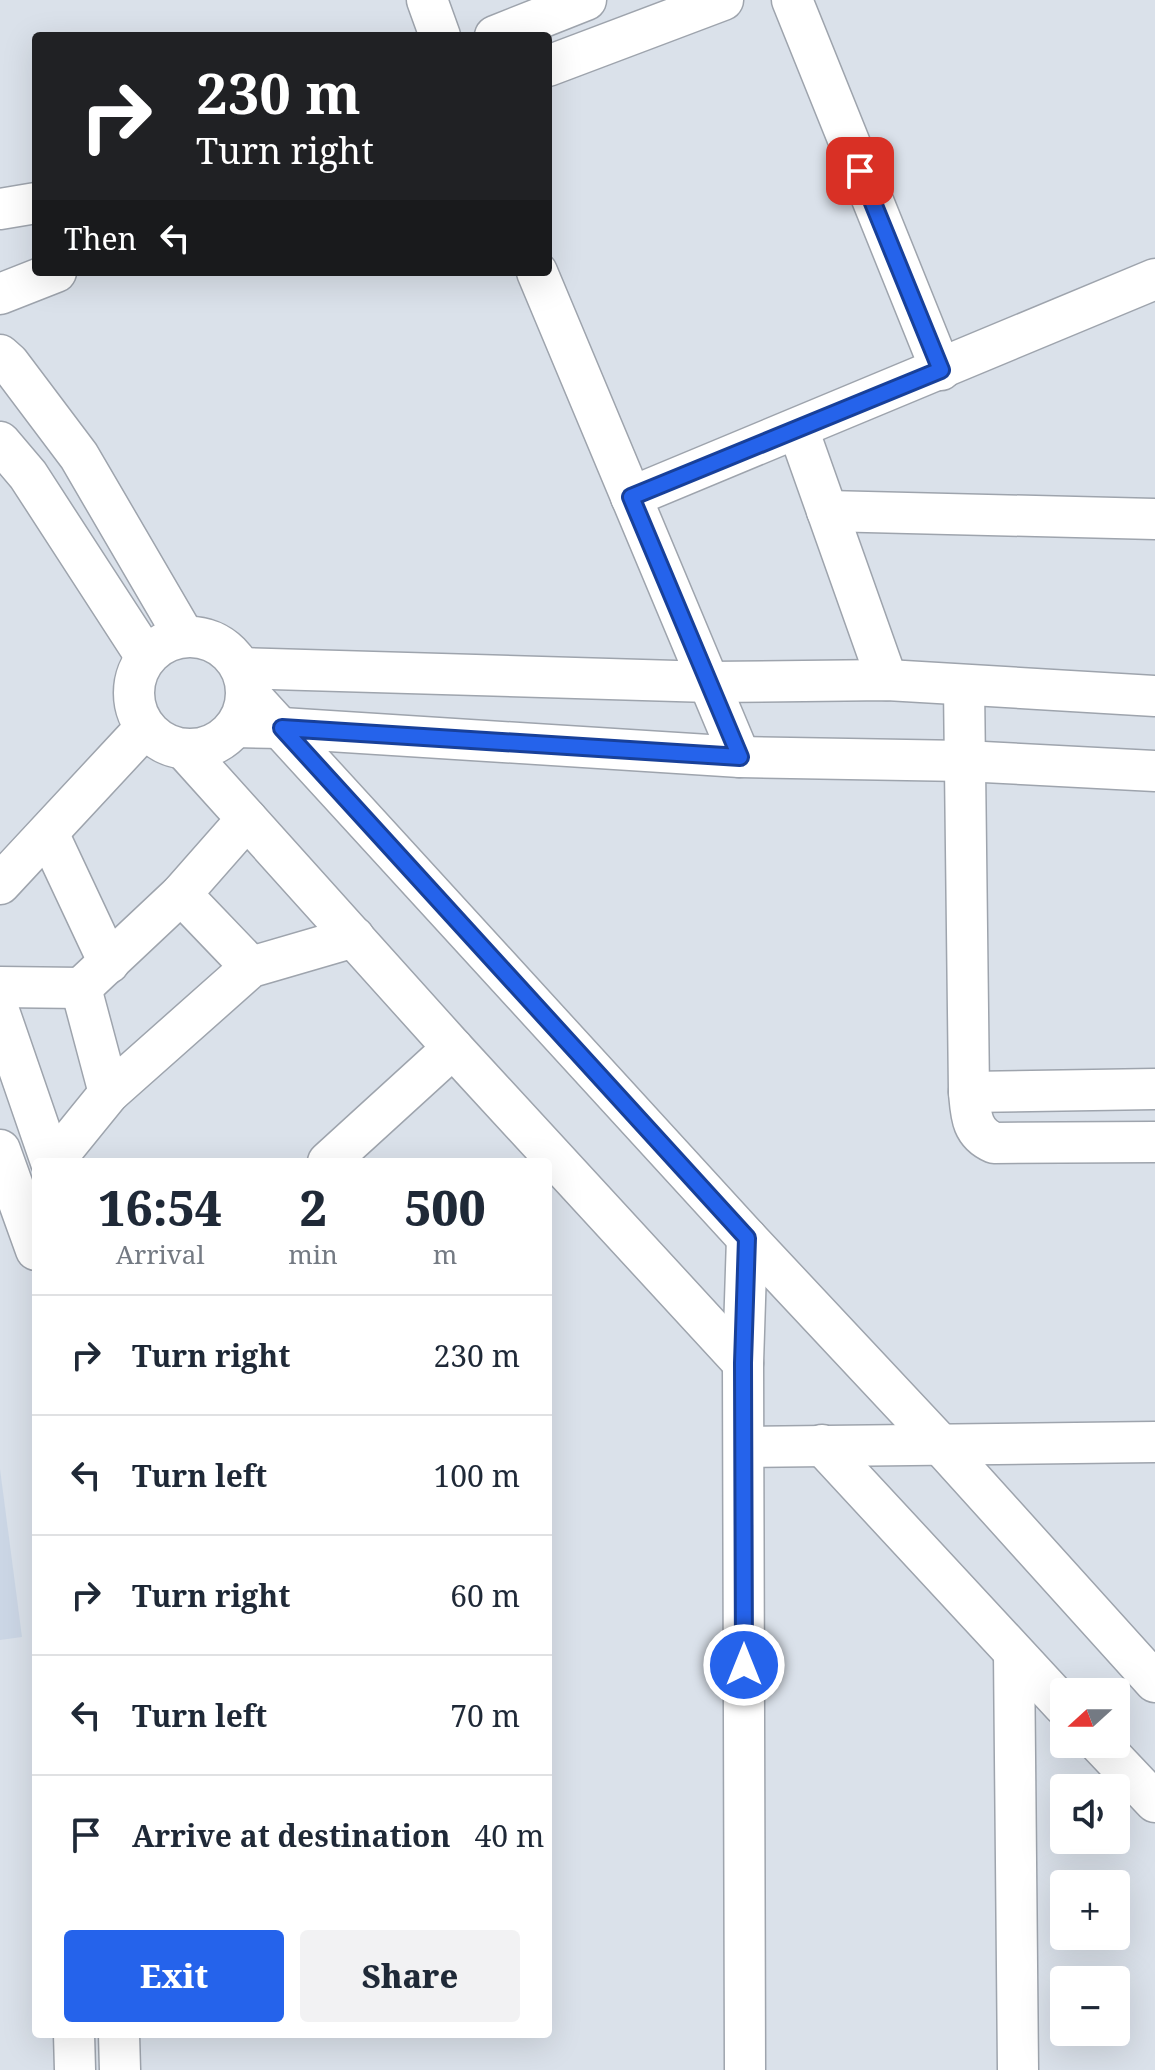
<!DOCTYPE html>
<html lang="en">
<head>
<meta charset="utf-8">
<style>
	:root { --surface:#fff; --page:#f2f2f3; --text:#1f2937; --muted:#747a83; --line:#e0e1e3; --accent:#2563eb }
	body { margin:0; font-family:"Noto Serif",serif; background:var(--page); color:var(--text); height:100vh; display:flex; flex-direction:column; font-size:30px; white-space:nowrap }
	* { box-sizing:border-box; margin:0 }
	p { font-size:26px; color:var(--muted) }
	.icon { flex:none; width:44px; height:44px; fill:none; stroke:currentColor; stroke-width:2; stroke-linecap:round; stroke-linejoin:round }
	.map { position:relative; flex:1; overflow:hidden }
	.drawer { position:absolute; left:32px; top:1158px; width:520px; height:880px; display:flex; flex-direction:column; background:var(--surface); border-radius:8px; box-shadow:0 8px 32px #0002 }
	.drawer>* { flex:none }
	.hud { position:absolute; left:32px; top:32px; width:520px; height:244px; border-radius:8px; box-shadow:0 8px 32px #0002; background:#202124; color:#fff; overflow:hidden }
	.needle { width:52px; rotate:249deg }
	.buttons { position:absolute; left:1050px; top:1678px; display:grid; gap:16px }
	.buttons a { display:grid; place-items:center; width:80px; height:80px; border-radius:8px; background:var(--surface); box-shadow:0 8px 32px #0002; font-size:40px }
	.pin { position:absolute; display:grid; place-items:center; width:68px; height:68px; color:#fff; margin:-34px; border-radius:16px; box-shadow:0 4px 12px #0006 }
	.me { position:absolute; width:88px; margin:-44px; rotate:0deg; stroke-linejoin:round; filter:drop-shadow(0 0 6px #0008) }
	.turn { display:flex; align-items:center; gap:28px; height:168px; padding:0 32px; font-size:36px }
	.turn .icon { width:104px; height:104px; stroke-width:2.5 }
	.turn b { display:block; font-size:56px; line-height:68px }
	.then { display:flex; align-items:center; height:76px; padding:0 32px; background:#0003; gap:16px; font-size:30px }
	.eta { display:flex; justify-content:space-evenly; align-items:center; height:136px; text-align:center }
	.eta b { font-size:48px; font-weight:800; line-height:56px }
	.primary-button { display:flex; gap:16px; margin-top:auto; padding:16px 32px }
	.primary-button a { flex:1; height:92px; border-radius:8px; background:var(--accent); color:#fff; font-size:32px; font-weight:800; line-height:92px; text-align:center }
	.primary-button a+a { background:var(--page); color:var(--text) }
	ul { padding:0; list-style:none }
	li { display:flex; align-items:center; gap:24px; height:120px; padding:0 32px; border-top:2px solid var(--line) }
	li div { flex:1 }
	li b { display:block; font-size:30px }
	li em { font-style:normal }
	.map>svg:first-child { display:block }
</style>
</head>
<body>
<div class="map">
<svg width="1155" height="2070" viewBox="0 0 1155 2070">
	<rect width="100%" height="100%" fill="#dae1ea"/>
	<polygon fill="#cbd6e5" points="0,1469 22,1637 0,1640"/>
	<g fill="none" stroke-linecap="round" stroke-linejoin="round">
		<defs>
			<g id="minor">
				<polyline points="427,0 440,36"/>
				<polyline points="792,0 941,370"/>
				<polyline points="495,36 586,0"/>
				<polyline points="548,66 723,0"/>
				<polyline points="0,209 36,203"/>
				<polyline points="537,272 740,757"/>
				<polyline points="0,294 56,272"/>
				<polyline points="0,355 9,363 79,456 184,636"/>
				<polyline points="798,429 887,680"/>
				<polyline points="0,442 28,475 146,657"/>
				<polyline points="631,497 1155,279"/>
				<polyline points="827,511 1155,519"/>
				<circle cx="190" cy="693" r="56"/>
				<polyline points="241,668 710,682 887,680 1155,696"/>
				<path d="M 964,686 L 969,1092 C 971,1115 971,1133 994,1143 L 1155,1142"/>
				<polyline points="249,694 747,1238 940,1444 1155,1682"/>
				<polyline points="235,727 282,728 740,757 964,761 1155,771"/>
				<polyline points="185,750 453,1048 743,1363"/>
				<polyline points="48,833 109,963"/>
				<polyline points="0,884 145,728"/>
				<polyline points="181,894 251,967"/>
				<polyline points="0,987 81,988 181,894 247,819"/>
				<polyline points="81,988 109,1093"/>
				<polyline points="0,1014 51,1162"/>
				<polyline points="969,1092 1155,1089"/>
				<polyline points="0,1150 36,1250"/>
				<polyline points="53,1162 109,1093 251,967 354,937"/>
				<polyline points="328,1162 453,1048"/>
				<polyline points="822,1445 1064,1706"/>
				<polyline points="744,1447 1155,1442"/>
				<polyline points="1014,1653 1018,2070"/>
				<polyline points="1100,1744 1155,1802"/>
				<polyline points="74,2034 75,2070"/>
				<polyline points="119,2034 120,2070"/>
				<polyline points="745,2070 743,1363 747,1238"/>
			</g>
		</defs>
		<use href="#minor" stroke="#9ea4ad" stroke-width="43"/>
		<use href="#minor" stroke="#fff" stroke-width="40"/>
	</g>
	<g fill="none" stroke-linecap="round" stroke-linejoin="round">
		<defs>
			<polyline id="route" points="744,1665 743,1363 747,1238 282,728 740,757 631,497 941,370 860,171"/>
		</defs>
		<use href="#route" stroke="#184099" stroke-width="20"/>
		<use href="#route" stroke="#2563eb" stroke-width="14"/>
	</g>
</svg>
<div class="buttons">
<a><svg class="needle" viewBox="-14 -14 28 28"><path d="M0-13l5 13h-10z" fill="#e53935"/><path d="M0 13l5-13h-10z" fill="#747a83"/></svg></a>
<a><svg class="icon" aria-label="sound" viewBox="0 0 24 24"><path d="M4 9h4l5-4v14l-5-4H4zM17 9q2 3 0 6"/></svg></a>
<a>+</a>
<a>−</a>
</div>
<div class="pin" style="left:860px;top:171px;background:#d93025"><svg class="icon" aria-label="arrive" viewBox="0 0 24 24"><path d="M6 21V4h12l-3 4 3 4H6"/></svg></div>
<svg class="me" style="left:744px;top:1665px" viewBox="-20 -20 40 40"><circle r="17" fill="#2563eb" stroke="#fff" stroke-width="3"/><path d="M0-11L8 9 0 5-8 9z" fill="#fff"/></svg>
<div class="hud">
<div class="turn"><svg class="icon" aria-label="right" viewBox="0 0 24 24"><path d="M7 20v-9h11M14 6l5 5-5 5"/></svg><div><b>230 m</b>Turn right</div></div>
<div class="then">Then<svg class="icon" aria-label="left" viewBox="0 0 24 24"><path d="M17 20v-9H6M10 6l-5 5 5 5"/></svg></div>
</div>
<section class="drawer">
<div class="eta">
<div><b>16:54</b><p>Arrival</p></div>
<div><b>2</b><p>min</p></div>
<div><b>500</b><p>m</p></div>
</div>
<ul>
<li><svg class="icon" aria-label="right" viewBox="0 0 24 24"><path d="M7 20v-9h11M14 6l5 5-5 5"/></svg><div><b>Turn right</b></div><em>230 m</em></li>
<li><svg class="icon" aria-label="left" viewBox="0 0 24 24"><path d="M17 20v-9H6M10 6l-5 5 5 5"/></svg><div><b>Turn left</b></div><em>100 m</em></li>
<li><svg class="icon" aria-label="right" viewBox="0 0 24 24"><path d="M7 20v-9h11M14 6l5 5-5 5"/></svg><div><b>Turn right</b></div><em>60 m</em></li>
<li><svg class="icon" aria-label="left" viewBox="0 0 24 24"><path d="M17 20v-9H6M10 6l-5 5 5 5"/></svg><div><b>Turn left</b></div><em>70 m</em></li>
<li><svg class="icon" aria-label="arrive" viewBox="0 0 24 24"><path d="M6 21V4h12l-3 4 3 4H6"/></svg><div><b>Arrive at destination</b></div><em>40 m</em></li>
</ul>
<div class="primary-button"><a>Exit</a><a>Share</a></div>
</section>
</div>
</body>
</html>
